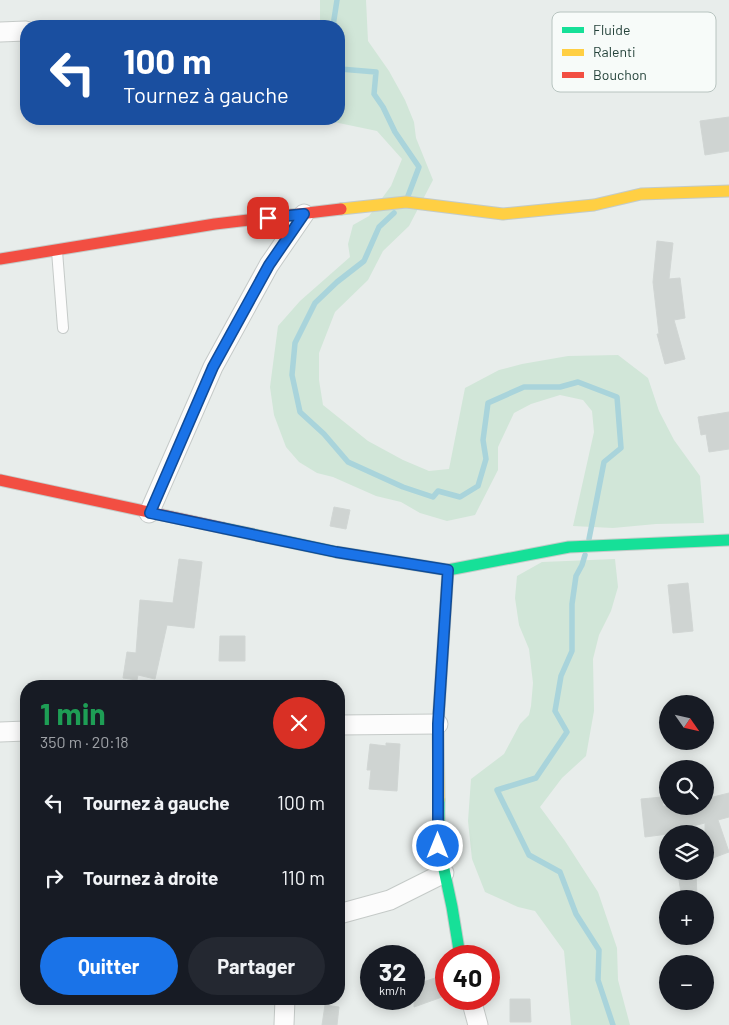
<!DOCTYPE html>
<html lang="fr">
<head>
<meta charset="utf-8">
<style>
	:root { --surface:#171b24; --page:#242831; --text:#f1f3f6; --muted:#9ea1a6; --accent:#1a73e8 }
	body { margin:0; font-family:Barlow,sans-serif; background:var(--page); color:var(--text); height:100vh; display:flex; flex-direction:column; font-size:19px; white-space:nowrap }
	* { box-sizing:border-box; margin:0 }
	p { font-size:16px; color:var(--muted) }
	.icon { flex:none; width:28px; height:28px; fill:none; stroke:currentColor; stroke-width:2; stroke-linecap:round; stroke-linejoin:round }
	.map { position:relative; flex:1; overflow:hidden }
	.details { position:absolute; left:20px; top:680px; width:325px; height:325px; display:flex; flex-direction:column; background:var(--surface); border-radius:20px; box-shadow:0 2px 12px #0003 }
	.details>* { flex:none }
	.top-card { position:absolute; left:20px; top:20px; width:325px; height:105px; border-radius:20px; box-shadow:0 2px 12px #0003; background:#1a4fa0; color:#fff; overflow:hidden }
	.needle { width:32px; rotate:124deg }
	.fabs { position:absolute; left:659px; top:695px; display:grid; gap:10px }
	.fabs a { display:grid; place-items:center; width:55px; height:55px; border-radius:50%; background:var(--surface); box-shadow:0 2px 12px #0003; font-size:25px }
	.speed { position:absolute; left:360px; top:945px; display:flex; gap:10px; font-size:25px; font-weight:700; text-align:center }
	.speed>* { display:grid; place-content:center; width:65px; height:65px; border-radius:50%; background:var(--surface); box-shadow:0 2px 12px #0003; line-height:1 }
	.speed small { font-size:12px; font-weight:400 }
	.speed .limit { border:8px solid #d22; background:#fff; color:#111 }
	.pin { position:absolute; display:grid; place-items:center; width:42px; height:42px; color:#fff; margin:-21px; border-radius:10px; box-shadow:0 2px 8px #0006 }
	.me { position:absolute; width:55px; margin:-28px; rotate:0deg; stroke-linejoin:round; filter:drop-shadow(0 0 4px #0008) }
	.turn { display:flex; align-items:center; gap:18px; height:105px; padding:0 20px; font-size:22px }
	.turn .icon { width:65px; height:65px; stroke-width:2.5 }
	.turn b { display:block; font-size:35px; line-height:42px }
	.round { display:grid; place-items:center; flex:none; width:52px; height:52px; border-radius:26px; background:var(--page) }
	.overview { display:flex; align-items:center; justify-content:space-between; height:85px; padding:0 20px }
	h1 { font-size:30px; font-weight:700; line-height:38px; color:#1e9e55 }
	.primary-button { display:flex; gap:10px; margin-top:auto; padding:10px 20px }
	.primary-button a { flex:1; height:58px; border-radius:30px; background:var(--accent); color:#fff; font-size:20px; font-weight:700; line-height:58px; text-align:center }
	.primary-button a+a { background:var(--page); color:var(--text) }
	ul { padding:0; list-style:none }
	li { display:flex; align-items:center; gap:15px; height:75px; padding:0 20px }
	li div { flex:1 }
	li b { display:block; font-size:19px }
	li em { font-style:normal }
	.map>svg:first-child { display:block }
</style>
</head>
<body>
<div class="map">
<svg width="729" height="1025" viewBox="0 0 729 1025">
	<rect width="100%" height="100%" fill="#e8edeb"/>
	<g fill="#d1e6d8">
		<polygon points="320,0 366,0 368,41 389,71 405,100 414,122 416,138 433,180 409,226 383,251 368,280 335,312 319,353 319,380 323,405 368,441 403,460 429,471 449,469 465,388 499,370 522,364 568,356 618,355 648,378 659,411 674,440 700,476 704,523 656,524 613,528 573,526 594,432 592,411 583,400 560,395 531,404 514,413 498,447 498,470 475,515 447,521 420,513 401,502 376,496 333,477 317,473 299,462 286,447 274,415 270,387 278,326 300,301 350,257 348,244 353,225 369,216 391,186 402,159 377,131 334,122 334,119 339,119 339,26 320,26"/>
		<polygon points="615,559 618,587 611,611 599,635 593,659 594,711 586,756 562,778 540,807 565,841 598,892 617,948 618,980 630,1025 571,1025 564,951 535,911 518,907 485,892 472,859 468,821 471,779 504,754 520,724 529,715 531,706 533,683 529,649 519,625 515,598 517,576 542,562"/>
	</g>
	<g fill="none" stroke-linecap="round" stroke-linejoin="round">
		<g stroke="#a9d4db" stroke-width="5.5">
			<polyline points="333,26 337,0"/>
			<polyline points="339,66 340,69 376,72 374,94 383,107 395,132 419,167 408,196"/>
			<polyline points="394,213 379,227 364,261 337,282 315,303 295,343 292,375 300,412 324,434 348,462 403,487 433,497 438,491 460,497 478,486 486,459 483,440 488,403 524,387 560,387 578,382 617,397 621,448 604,462 589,539"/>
			<polyline points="585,555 582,565 576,576 572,604 572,651 561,676 555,711 567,732 536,778 497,790 529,855 560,872 576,914 599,950 598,980 613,1025"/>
		</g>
	</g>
	<g fill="#cfd4d2" stroke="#d1d6d4">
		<polygon points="729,117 729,151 705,155 700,121"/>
		<polygon points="657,241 673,243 669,279 680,278 685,318 674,320 685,359 665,364 657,334 659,334 653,282"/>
		<polygon points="729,412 729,449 709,452 706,434 701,435 698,417"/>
		<polygon points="334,507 350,510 346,529 330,526"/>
		<polygon points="179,559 202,562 194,628 167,625 155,679 138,675 137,680 123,678 127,652 136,653 140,600 173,603"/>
		<polygon points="688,583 693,631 673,633 668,585"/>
		<polygon points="220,636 245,636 245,661 219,661"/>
		<polygon points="386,743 400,744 397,791 369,789 371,770 367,770 370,744 386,746"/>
		<polygon points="705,790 709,798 729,793 729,817 718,820 729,852 705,861 705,823 668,832 668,834 645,837 641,799 662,797 663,806 705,806"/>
		<polygon points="696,872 697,899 682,899 678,874"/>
		<polygon points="435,978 442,997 414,1007 414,985"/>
		<polygon points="510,999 530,999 531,1022 510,1022"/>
		<polygon points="325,1005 339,1007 337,1025 322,1025"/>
	</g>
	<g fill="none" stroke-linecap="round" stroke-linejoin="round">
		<defs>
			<polyline id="lane" points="57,251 63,328"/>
			<g id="street">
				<polyline points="0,32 26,31"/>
				<polyline points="149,513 213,367 269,265 304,214"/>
				<polyline points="339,725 438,724"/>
				<polyline points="0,732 26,731"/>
				<polyline points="339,914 390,900 444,873"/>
				<polyline points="471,999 478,1025"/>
				<polyline points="284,1025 285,999"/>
			</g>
			<g id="fast">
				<polyline points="223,528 336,552 448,570 569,547 729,540"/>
				<polyline points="439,800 439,846 452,907 460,956"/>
			</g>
			<g id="slow">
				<polyline points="341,209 406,202 503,214 594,205 641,194 729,191"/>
				<polyline points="439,800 438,724 448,570"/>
			</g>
			<g id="jam">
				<polyline points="0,259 215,224 341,209"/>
				<polyline points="0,480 223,528"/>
			</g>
		</defs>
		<use href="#lane" stroke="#c5cac8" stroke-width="12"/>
		<use href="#street" stroke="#c5cac8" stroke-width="21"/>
		<use href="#fast" stroke="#c3cbc8" stroke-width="13"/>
		<use href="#slow" stroke="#c3cbc8" stroke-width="13"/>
		<use href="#jam" stroke="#c3cbc8" stroke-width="13"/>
		<use href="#lane" stroke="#fcfcfc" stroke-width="10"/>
		<use href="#street" stroke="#fcfcfc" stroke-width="19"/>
		<use href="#fast" stroke="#16e098" stroke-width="11"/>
		<use href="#slow" stroke="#ffcf43" stroke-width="11"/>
		<use href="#jam" stroke="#f24e42" stroke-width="11"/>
	</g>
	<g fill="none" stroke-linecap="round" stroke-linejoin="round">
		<defs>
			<polyline id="route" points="268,218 304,214 269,265 213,367 150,513 336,552 448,570 438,724 438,846"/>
		</defs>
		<use href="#route" stroke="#114b97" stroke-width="12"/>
		<use href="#route" stroke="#1a73e8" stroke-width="9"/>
	</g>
	<rect x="552" y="12" width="164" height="80" rx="8" fill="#f7fbf9" stroke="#b8c4c0" stroke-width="1"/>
	<rect x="562" y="27" width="22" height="6" fill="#16e098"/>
	<rect x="562" y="49" width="22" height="7" fill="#ffcf43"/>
	<rect x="562" y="72" width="22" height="6" fill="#f24e42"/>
	<g font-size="14" fill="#24423a">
		<text x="593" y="35">Fluide</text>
		<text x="593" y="57">Ralenti</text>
		<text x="593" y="80">Bouchon</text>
	</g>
</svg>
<div class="fabs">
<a><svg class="needle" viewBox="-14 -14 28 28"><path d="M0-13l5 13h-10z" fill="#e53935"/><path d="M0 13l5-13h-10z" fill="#9ea1a6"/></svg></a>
<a><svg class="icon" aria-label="search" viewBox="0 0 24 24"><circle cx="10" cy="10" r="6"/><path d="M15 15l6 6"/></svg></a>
<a><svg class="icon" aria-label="layers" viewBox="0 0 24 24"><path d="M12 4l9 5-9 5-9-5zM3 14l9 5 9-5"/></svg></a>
<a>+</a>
<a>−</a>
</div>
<div class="speed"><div>32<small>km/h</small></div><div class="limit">40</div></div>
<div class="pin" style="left:268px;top:218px;background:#d93025"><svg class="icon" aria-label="arrive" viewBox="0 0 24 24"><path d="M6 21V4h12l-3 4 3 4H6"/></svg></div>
<svg class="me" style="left:438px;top:846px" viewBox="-20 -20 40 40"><circle r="17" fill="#1a73e8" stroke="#fff" stroke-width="3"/><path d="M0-11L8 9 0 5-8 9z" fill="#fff"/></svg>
<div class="top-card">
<div class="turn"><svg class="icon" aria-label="left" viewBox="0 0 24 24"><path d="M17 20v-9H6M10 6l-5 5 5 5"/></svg><div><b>100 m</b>Tournez à gauche</div></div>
</div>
<section class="details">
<div class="overview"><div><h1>1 min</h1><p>350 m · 20:18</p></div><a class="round" style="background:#d93025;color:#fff"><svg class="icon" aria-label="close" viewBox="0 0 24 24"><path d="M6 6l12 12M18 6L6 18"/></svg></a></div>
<ul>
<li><svg class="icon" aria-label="left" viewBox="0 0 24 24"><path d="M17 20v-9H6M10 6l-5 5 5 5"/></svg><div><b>Tournez à gauche</b></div><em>100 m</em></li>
<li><svg class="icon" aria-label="right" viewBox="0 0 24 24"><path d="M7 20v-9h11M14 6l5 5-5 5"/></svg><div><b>Tournez à droite</b></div><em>110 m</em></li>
</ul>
<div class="primary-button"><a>Quitter</a><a>Partager</a></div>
</section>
</div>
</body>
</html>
